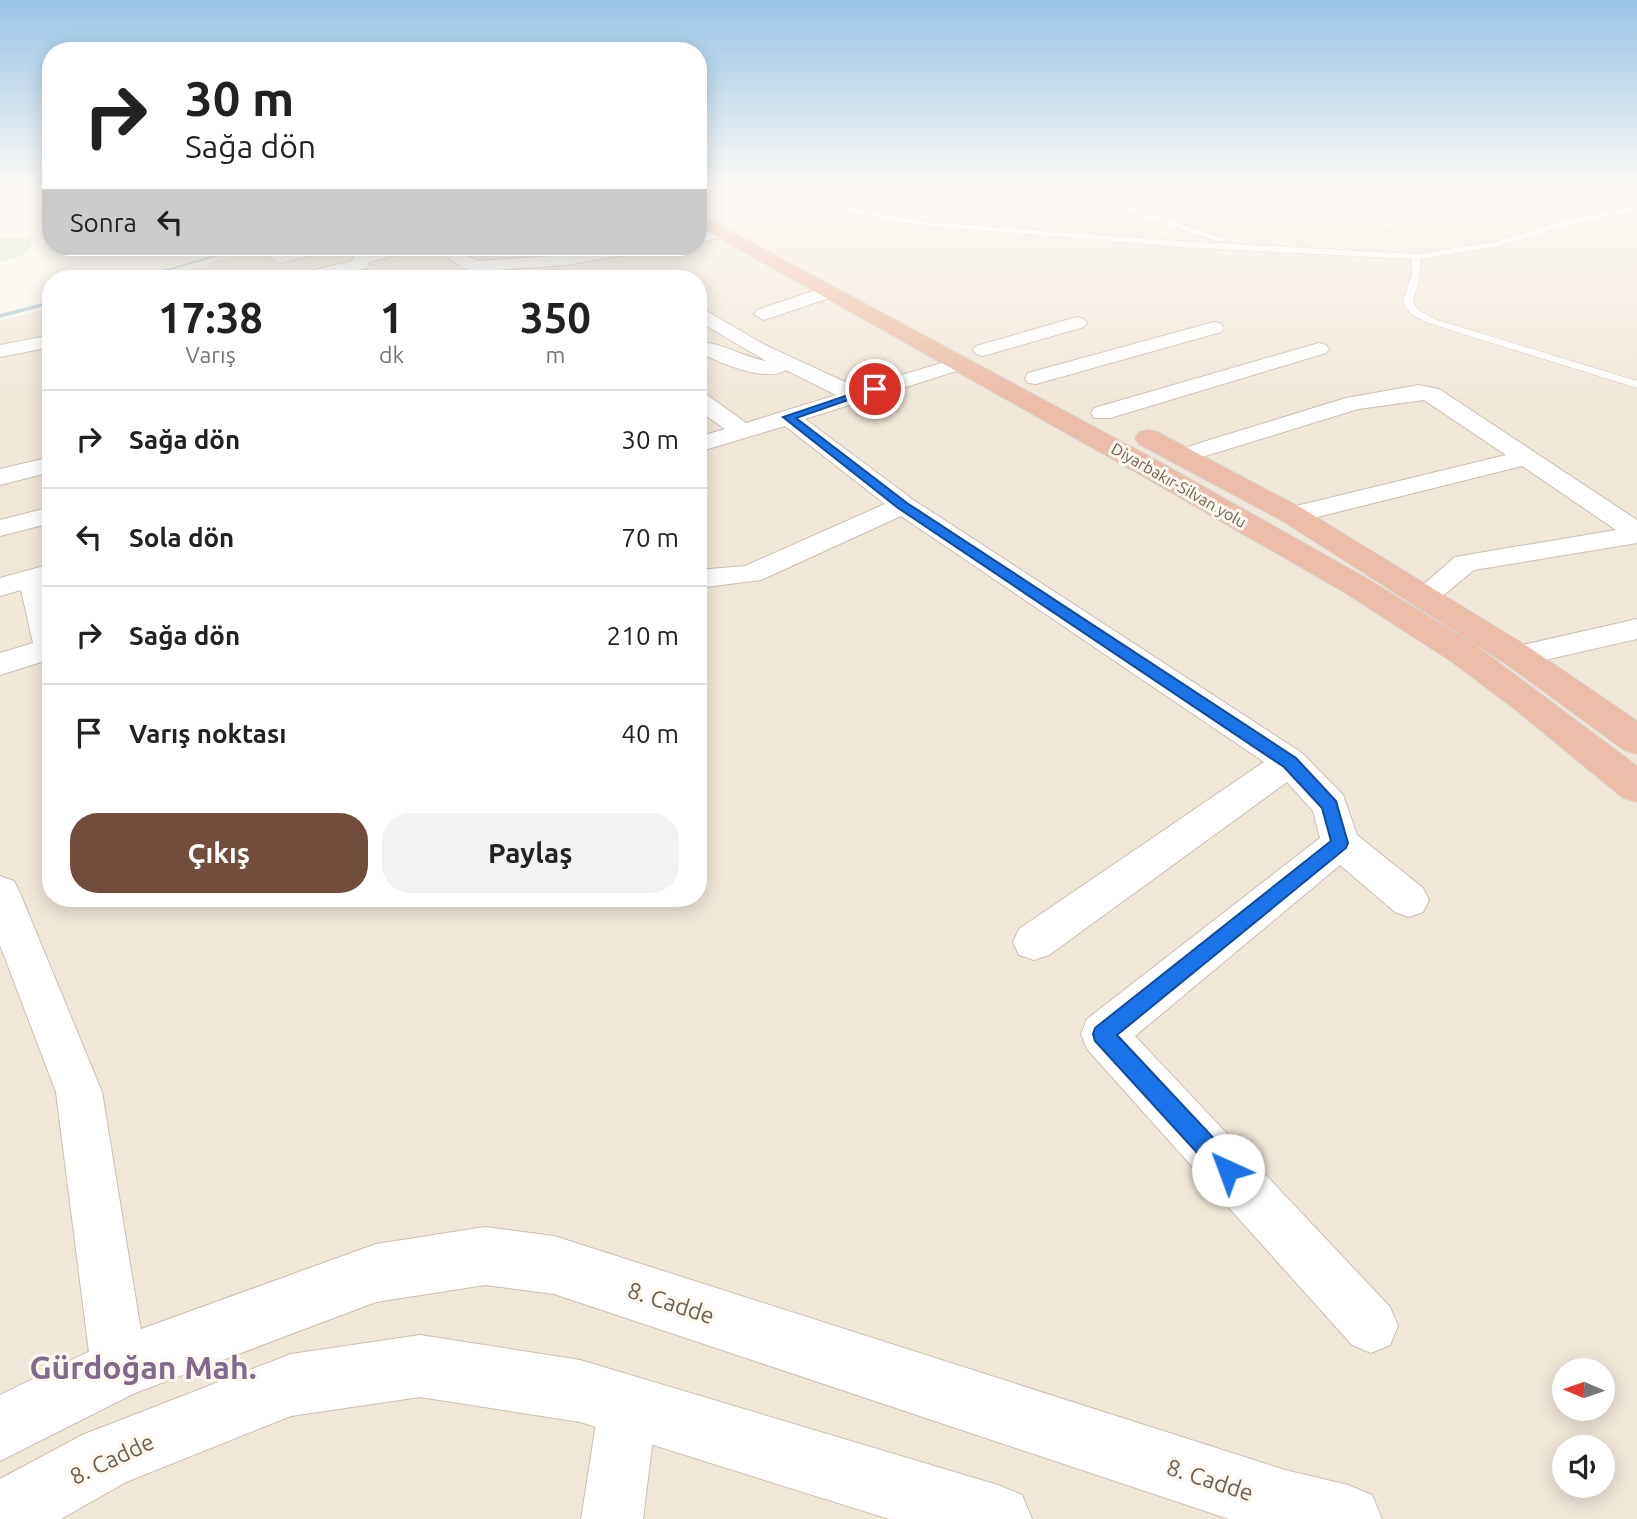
<!DOCTYPE html>
<html lang="tr">
<head>
<meta charset="utf-8">
<style>
	:root { --surface:#fff; --page:#f2f2f2; --text:#222; --muted:#767676; --line:#e0e0e0; --accent:#724c3d }
	body { margin:0; font-family:Ubuntu,sans-serif; background:var(--page); color:var(--text); height:100vh; display:flex; flex-direction:column; font-size:26px; white-space:nowrap }
	* { box-sizing:border-box; margin:0 }
	p { font-size:23px; color:var(--muted) }
	.icon { flex:none; width:38px; height:38px; fill:none; stroke:currentColor; stroke-width:2; stroke-linecap:round; stroke-linejoin:round }
	.map { position:relative; flex:1; overflow:hidden }
	.details { position:absolute; left:42px; top:270px; width:665px; height:637px; display:flex; flex-direction:column; background:var(--surface); border-radius:28px; box-shadow:0 4px 18px #0003 }
	.details>* { flex:none }
	.banner { position:absolute; left:42px; top:42px; width:665px; height:214px; border-radius:28px; box-shadow:0 4px 18px #0003; background:#fff; color:var(--text); overflow:hidden }
	.needle { width:46px; rotate:272deg }
	.fabs { position:absolute; left:1552px; top:1358px; display:grid; gap:14px }
	.fabs a { display:grid; place-items:center; width:63px; height:63px; border-radius:50%; background:var(--surface); box-shadow:0 4px 18px #0003; font-size:35px }
	.pin { position:absolute; display:grid; place-items:center; width:60px; height:60px; color:#fff; margin:-30px; border:4px solid #fff; border-radius:50%; box-shadow:0 2px 7px #0007 }
	.me { position:absolute; width:77px; margin:-38px; rotate:317deg; stroke-linejoin:round; filter:drop-shadow(0 0 5px #0008) }
	.turn { display:flex; align-items:center; gap:24px; height:147px; padding:0 28px; font-size:32px }
	.turn .icon { width:91px; height:91px; stroke-width:2.5 }
	.turn b { display:block; font-size:49px; line-height:60px }
	.then { display:flex; align-items:center; height:66px; padding:0 28px; background:#0003; gap:14px; font-size:26px }
	.eta { display:flex; justify-content:space-evenly; align-items:center; height:119px; text-align:center }
	.eta b { font-size:42px; font-weight:600; line-height:49px }
	.cta { display:flex; gap:14px; margin-top:auto; padding:14px 28px }
	.cta a { flex:1; height:80px; border-radius:28px; background:var(--accent); color:#fff; font-size:28px; font-weight:600; line-height:80px; text-align:center }
	.cta a+a { background:var(--page); color:var(--text) }
	ul { padding:0; list-style:none }
	li { display:flex; align-items:center; gap:21px; height:98px; padding:0 28px; border-top:2px solid var(--line) }
	li div { flex:1 }
	li b { display:block; font-size:26px }
	li em { font-style:normal }
	.map>svg:first-child { display:block }
</style>
</head>
<body>
<div class="map">
<svg width="1637" height="1519" viewBox="0 0 1637 1519">
	<rect width="100%" height="100%" fill="#faf5ea"/>
	<path fill="#f1e7d9" fill-rule="evenodd" d="M 698,187 L 1637,187 L 1637,1519 L 0,1519 L 0,321 L 51,308 L 51,898 L 698,898 L 698,278 L 164,278 L 260,247 L 698,247 ZM 1564,1370 L 1603,1370 L 1603,1409 L 1564,1409 ZM 1564,1447 L 1603,1447 L 1603,1486 L 1564,1486 Z"/>
	<polygon fill="#d4e6ca" points="0,237 31,239 31,247 21,256 0,262"/>
	<g fill="none" stroke-linecap="round" stroke-linejoin="round">
		<g fill="#a8c9d2" fill-rule="evenodd">
			<polygon points="243,247 249,247 143,278 136,278"/>
			<polygon points="51,301 51,304 0,318 0,314"/>
		</g>
		<defs>
			<g id="lane">
				<polygon points="776,187 786,187 818,201 919,221 1178,241 1416,254 1499,241 1567,220 1637,206 1637,210 1572,224 1500,246 1420,259 1420,274 1413,302 1418,310 1434,319 1637,381 1637,388 1428,323 1411,314 1403,302 1412,274 1412,259 1178,247 919,225 813,205"/>
				<polygon points="1037,187 1049,187 1134,208 1227,240 1220,242 1128,212"/>
			</g>
			<g id="street">
				<polygon points="723,228 729,230 731,233 729,236 698,242 698,232"/>
				<polygon points="304,247 331,247 329,251 280,263 271,258 274,254"/>
				<polygon points="387,247 414,247 412,251 369,262 367,268 325,278 295,278 298,274 352,261 354,255"/>
				<polygon points="431,247 451,247 478,261 566,255 613,247 649,247 641,252 566,265 486,271 489,278 471,278 467,270"/>
				<polygon points="828,286 835,288 837,292 835,296 764,320 754,314 757,310"/>
				<path d="M 698,306 L 765,345 L 858,388 L 955,359 L 969,359 L 973,363 L 969,367 L 805,419 L 912,499 L 1302,753 L 1343,795 L 1357,835 L 1423,888 L 1429,900 L 1423,912 L 1409,917 L 1395,912 L 1340,865 L 1135,1036 L 1390,1307 L 1398,1326 L 1390,1345 L 1371,1353 L 1352,1345 L 1087,1049 L 1081,1034 L 1087,1019 L 1320,838 L 1313,811 L 1287,782 L 1049,955 L 1034,960 L 1019,955 L 1013,942 L 1019,929 L 1264,762 L 901,516 L 761,580 L 698,588 L 698,570 L 745,566 L 885,504 L 785,426 L 698,452 L 698,437 L 725,429 L 698,410 L 698,392 L 706,394 L 746,423 L 836,395 L 786,370 C 771,380 741,370 725,364 C 716,361 707,354 698,355 L 698,343 C 713,339 746,358 766,361 L 698,321 Z"/>
				<polygon points="1077,317 1084,319 1087,323 1084,327 983,356 976,354 973,350 976,346"/>
				<polygon points="1214,322 1221,324 1224,328 1221,332 1036,384 1028,383 1025,378 1028,373"/>
				<polygon points="51,335 51,347 0,357 0,345"/>
				<polygon points="1319,343 1326,345 1329,349 1326,353 1110,418 1094,418 1091,413 1094,408"/>
				<polygon points="1419,385 1439,389 1637,520 1637,543 1474,570 1434,603 1424,606 1414,603 1409,597 1455,557 1616,530 1522,466 1293,523 1284,521 1280,515 1284,509 1506,455 1424,400 1358,409 1183,463 1174,461 1171,456 1174,451 1346,398"/>
				<polygon points="51,457 51,472 0,485 0,469"/>
				<polygon points="51,507 51,523 0,536 0,520"/>
				<polygon points="51,564 51,582 48,583 51,659 0,675 0,653 33,643 21,590 0,596 0,578"/>
				<polygon points="1637,619 1637,639 1518,666 1507,663 1502,656 1507,649 1518,646"/>
				<polygon points="0,876 14,881 20,893 102,1092 147,1368 139,1388 119,1396 99,1388 91,1368 56,1092 0,945"/>
				<polygon points="628,1376 648,1385 657,1405 643,1519 581,1519 599,1405 608,1385"/>
			</g>
			<g id="secondary">
				<polygon points="485,1227 554,1236 1285,1470 1348,1485 1372,1495 1382,1519 1229,1519 554,1294 485,1285 376,1302 135,1393 0,1461 0,1395 119,1337 376,1244"/>
				<polygon points="420,1335 580,1360 998,1485 1022,1495 1032,1519 889,1519 580,1422 420,1397 291,1416 126,1482 61,1519 0,1519 0,1479 82,1435 291,1354"/>
			</g>
			<g id="highway">
				<polygon points="698,214 1161,463 1366,578 1475,645 1637,766 1637,802 1623,798 1516,710 1451,661 1344,592 1141,475 698,226"/>
				<polygon points="1148,430 1157,432 1303,509 1530,648 1637,721 1637,754 1624,750 1506,664 1283,521 1139,444 1135,438 1139,432"/>
			</g>
		</defs>
		<use href="#lane" stroke="#cbbdb1" stroke-width="1"/>
		<use href="#street" stroke="#cbbdb1" stroke-width="2"/>
		<use href="#secondary" stroke="#cdbeaf" stroke-width="2"/>
		<use href="#highway" stroke="#d8d2ce" stroke-width="2"/>
		<polyline stroke="#d1baa8" stroke-width="2" stroke-dasharray="1 2.5" stroke-linecap="butt" points="1269,187 1401,235"/>
		<use href="#lane" fill="#fff" fill-rule="evenodd"/>
		<use href="#street" fill="#fff" fill-rule="evenodd"/>
		<use href="#secondary" fill="#fff" fill-rule="evenodd"/>
		<use href="#highway" fill="#ecbea9" fill-rule="evenodd"/>
	</g>
	<linearGradient id="sky" x2="0" y2="1"><stop stop-color="#98c4e5"/><stop offset="0.47" stop-color="#fdfaf6"/><stop offset="1" stop-color="#fdfaf6" stop-opacity="0"/></linearGradient>
	<rect width="1637" height="399" fill="url(#sky)"/>
	<polygon fill="#1a73e8" stroke="#114b97" stroke-width="2" points="872,387 880,389 796,418 907,503 1296,758 1336,801 1348,843 1346,848 1117,1035 1236,1162 1239,1170 1236,1178 1228,1181 1220,1178 1095,1041 1093,1034 1095,1028 1331,841 1322,808 1284,767 898,508 783,417"/>
	<g text-anchor="middle" stroke-width="6" stroke-linejoin="round" paint-order="stroke">
		<g font-size="16" fill="#725e50" stroke="#fdf8f0">
			<text transform="translate(1179 485) rotate(30)" y="6">Diyarbakır-Silvan yolu</text>
		</g>
		<g font-size="23" fill="#725e50" stroke="#fdf8f0">
			<text transform="translate(671 1303) rotate(18)" y="8">8. Cadde</text>
			<text transform="translate(112 1459) rotate(-25)" y="8">8. Cadde</text>
			<text transform="translate(1210 1480) rotate(18)" y="8">8. Cadde</text>
		</g>
		<g font-size="32" font-weight="bold" fill="#83688d" stroke="#fdf8f0">
			<text x="143" y="1379">Gürdoğan Mah.</text>
		</g>
	</g>
</svg>
<div class="fabs">
<a><svg class="needle" viewBox="-14 -14 28 28"><path d="M0-13l5 13h-10z" fill="#e53935"/><path d="M0 13l5-13h-10z" fill="#767676"/></svg></a>
<a><svg class="icon" aria-label="sound" viewBox="0 0 24 24"><path d="M4 9h4l5-4v14l-5-4H4zM17 9q2 3 0 6"/></svg></a>
</div>
<div class="pin" style="left:875px;top:389px;background:#d93025"><svg class="icon" aria-label="arrive" viewBox="0 0 24 24"><path d="M6 21V4h12l-3 4 3 4H6"/></svg></div>
<svg class="me" style="left:1228px;top:1170px" viewBox="-20 -20 40 40"><circle r="19" fill="#fff"/><path d="M0-13L10 11 0 6-10 11z" fill="#1a73e8"/></svg>
<div class="banner">
<div class="turn"><svg class="icon" aria-label="right" viewBox="0 0 24 24"><path d="M7 20v-9h11M14 6l5 5-5 5"/></svg><div><b>30 m</b>Sağa dön</div></div>
<div class="then">Sonra<svg class="icon" aria-label="left" viewBox="0 0 24 24"><path d="M17 20v-9H6M10 6l-5 5 5 5"/></svg></div>
</div>
<section class="details">
<div class="eta">
<div><b>17:38</b><p>Varış</p></div>
<div><b>1</b><p>dk</p></div>
<div><b>350</b><p>m</p></div>
</div>
<ul>
<li><svg class="icon" aria-label="right" viewBox="0 0 24 24"><path d="M7 20v-9h11M14 6l5 5-5 5"/></svg><div><b>Sağa dön</b></div><em>30 m</em></li>
<li><svg class="icon" aria-label="left" viewBox="0 0 24 24"><path d="M17 20v-9H6M10 6l-5 5 5 5"/></svg><div><b>Sola dön</b></div><em>70 m</em></li>
<li><svg class="icon" aria-label="right" viewBox="0 0 24 24"><path d="M7 20v-9h11M14 6l5 5-5 5"/></svg><div><b>Sağa dön</b></div><em>210 m</em></li>
<li><svg class="icon" aria-label="arrive" viewBox="0 0 24 24"><path d="M6 21V4h12l-3 4 3 4H6"/></svg><div><b>Varış noktası</b></div><em>40 m</em></li>
</ul>
<div class="cta"><a>Çıkış</a><a>Paylaş</a></div>
</section>
</div>
</body>
</html>
